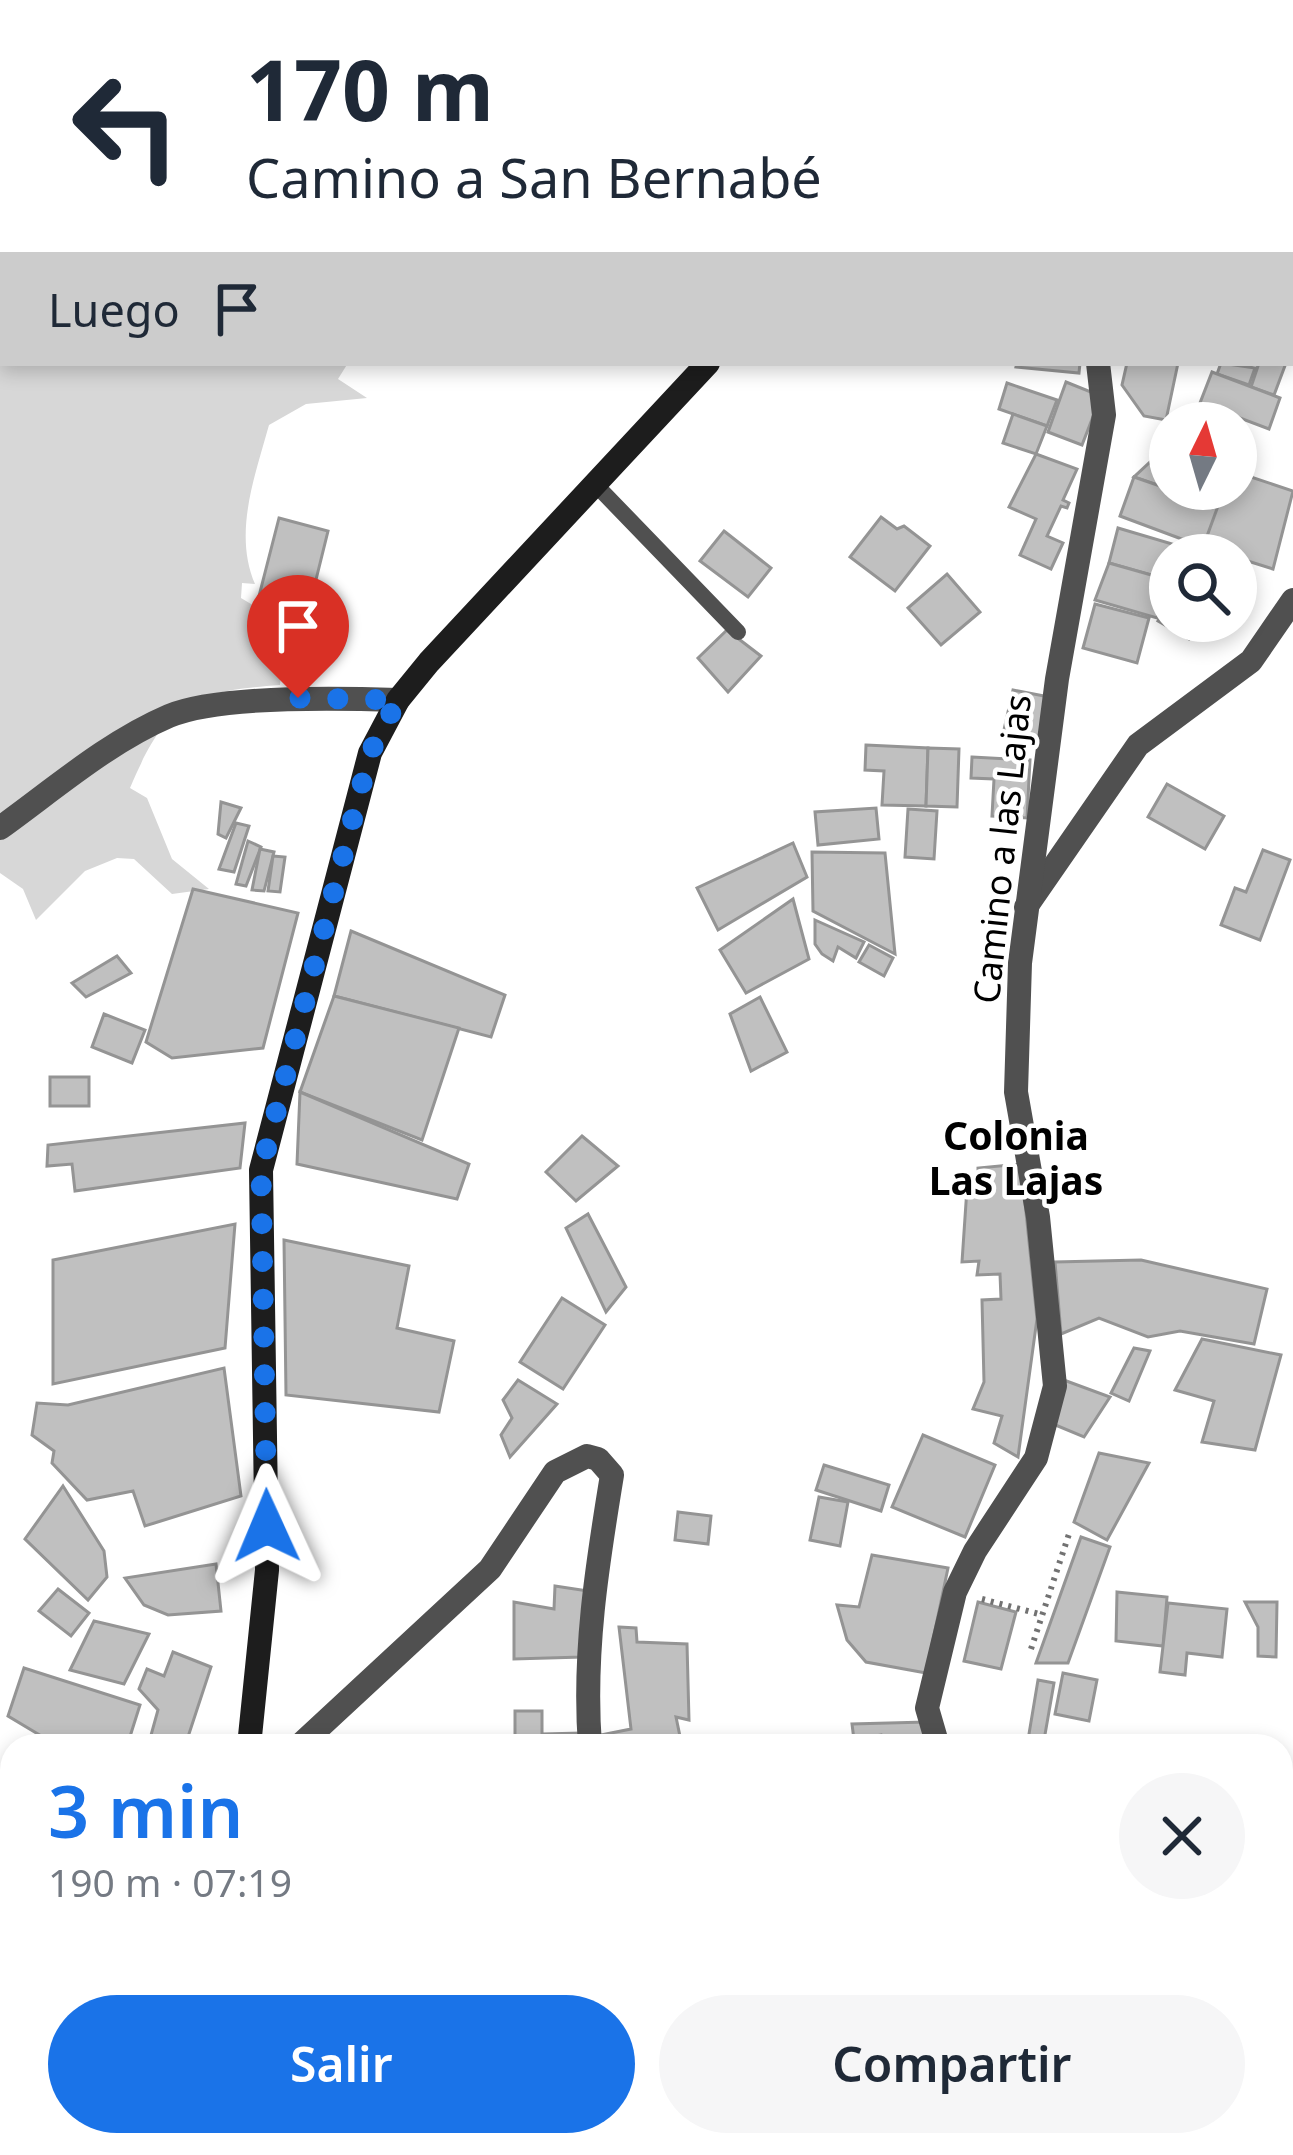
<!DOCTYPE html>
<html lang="es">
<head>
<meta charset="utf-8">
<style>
	:root { --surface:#fff; --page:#f6f6f7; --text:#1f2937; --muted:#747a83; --accent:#1a73e8 }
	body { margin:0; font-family:"Noto Sans",sans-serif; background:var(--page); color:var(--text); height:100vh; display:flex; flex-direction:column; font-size:45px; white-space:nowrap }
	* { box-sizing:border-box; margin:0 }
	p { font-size:39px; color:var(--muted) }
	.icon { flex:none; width:66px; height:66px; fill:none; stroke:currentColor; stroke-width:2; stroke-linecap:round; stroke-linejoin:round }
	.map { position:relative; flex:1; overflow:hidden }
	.drawer { position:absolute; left:0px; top:1734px; width:1293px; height:423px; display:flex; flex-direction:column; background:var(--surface); border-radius:36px 36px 0 0; box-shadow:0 6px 18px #0003 }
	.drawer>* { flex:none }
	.hud { position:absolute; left:0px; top:0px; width:1293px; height:366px; box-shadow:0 6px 18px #0003; background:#fff; color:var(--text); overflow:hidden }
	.needle { width:78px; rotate:5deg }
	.controls { position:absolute; left:1149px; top:402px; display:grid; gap:24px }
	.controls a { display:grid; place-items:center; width:108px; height:108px; border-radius:50%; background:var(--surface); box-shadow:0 6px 18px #0003; font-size:60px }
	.pin { position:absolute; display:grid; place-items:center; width:102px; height:102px; color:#fff; margin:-123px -51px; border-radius:50% 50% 50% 0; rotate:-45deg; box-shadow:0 0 12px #0007 }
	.pin .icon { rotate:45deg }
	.me { position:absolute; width:132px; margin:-66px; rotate:359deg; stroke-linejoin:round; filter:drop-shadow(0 0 9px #0008) }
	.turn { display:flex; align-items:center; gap:42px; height:252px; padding:0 48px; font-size:54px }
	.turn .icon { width:156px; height:156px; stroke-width:2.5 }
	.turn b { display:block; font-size:84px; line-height:102px }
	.then { display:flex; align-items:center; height:114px; padding:0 48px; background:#0003; gap:24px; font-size:45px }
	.round { display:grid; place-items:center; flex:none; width:126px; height:126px; border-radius:63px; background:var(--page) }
	.summary { display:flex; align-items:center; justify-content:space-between; height:204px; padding:0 48px }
	h1 { font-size:72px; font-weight:600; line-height:90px; color:var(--accent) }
	.primary-button { display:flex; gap:24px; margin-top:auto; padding:24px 48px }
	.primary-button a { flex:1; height:138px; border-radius:72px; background:var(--accent); color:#fff; font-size:48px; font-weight:600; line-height:138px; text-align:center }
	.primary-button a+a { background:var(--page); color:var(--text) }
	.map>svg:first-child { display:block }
</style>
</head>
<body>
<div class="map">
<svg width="1293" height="2155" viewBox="0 0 1293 2155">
	<rect width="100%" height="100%" fill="#fff"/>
	<path fill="#d7d7d7" d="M 0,0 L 705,0 L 3,3 L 3,363 L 348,363 L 338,379 L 367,398 L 306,404 L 269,425 C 255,476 233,533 255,584 L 242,583 L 241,598 L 286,625 L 280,685 C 190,692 167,701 130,788 L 147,798 L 172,859 L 209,889 L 172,894 L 134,859 L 117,858 L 85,871 L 36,920 L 23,889 L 0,873 Z"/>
	<g fill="#c0c0c0" stroke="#949494" stroke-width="3">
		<polygon points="1017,363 1080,363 1079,373 1016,367"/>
		<polygon points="1127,363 1178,363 1166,420 1144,416 1122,385"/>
		<polygon points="1221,363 1255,368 1249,385 1217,374"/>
		<polygon points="1286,363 1274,395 1251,387 1258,366 1254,363"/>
		<polygon points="1212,372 1280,398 1269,429 1200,403"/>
		<polygon points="1066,382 1101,396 1082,445 1048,432"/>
		<polygon points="1007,383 1057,400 1047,426 999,409"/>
		<polygon points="1013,414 1047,426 1036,454 1003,443"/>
		<polygon points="1162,451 1170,453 1170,489 1222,489 1218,506 1134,477"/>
		<polygon points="1036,454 1077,469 1063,500 1069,503 1067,508 1061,506 1047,536 1063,543 1051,569 1020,555 1036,519 1009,507"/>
		<polygon points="1236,472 1293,491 1273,569 1203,547 1222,489 1236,489"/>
		<polygon points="1134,477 1218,506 1203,547 1120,516"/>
		<polygon points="881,517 897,529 904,526 930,546 895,591 850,557"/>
		<polygon points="279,518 328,531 307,616 257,604"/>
		<polygon points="1118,528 1179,546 1177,555 1170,555 1169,580 1109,563"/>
		<polygon points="724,531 771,568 748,597 700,561"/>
		<polygon points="1109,563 1169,580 1157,618 1095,600"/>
		<polygon points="947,574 980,612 941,645 908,608"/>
		<polygon points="1170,601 1170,621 1200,621 1189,639 1158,621"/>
		<polygon points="1095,604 1149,618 1137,663 1083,648"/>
		<polygon points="727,630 761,656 728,692 698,658"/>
		<polygon points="1013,690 1049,697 1039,741 1003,734"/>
		<polygon points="866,745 928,748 926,806 882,805 884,771 865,770"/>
		<polygon points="928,748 959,749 957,807 926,806"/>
		<polygon points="972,757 1030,760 1027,818 992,816 994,779 971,778"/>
		<polygon points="1167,784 1224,816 1205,849 1148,817"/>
		<polygon points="221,802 241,808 226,838 218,834"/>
		<polygon points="876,808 879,839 818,845 815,812"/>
		<polygon points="908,809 937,811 934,859 905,857"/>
		<polygon points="236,823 249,826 234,872 219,869"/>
		<polygon points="248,841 261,847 246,886 236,884"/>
		<polygon points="793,843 807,877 718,930 697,888"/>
		<polygon points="260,849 274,852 264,891 252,890"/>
		<polygon points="1263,850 1290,860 1260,940 1221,925 1235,888 1246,892"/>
		<polygon points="812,852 885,853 895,954 813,911"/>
		<polygon points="273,856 285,857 280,892 268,891"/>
		<polygon points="193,889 298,913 263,1048 172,1058 146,1042"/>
		<polygon points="793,899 809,959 746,993 720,950"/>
		<polygon points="815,920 864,942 856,958 838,947 833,961 822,954 815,944"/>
		<polygon points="351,931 505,995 491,1037 334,996"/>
		<polygon points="869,945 893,958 884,976 859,962"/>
		<polygon points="117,956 131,973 86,997 72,983"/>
		<polygon points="334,996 459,1028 422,1140 300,1092"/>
		<polygon points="760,997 787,1052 751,1071 730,1014"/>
		<polygon points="104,1014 145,1030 132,1063 92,1047"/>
		<rect x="50" y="1077" width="39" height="29"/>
		<polygon points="300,1092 469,1164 457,1199 297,1164"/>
		<polygon points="245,1123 240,1168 75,1191 72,1164 47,1166 48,1145"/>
		<polygon points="582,1136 618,1166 576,1201 546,1172"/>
		<polygon points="1021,1164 1037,1319 1018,1457 994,1443 1002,1416 973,1409 984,1382 982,1300 1001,1299 1000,1274 977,1275 979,1261 962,1262 967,1188 978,1189 978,1168"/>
		<polygon points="588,1214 626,1287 606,1312 566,1228"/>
		<polygon points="235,1224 225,1348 53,1384 53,1260"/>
		<polygon points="284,1240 409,1266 397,1328 454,1341 439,1412 286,1395"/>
		<polygon points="1141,1260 1267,1289 1254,1344 1180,1331 1148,1337 1099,1318 1061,1334 1055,1262"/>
		<polygon points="562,1298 605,1325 563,1389 520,1362"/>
		<polygon points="1202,1339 1281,1355 1255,1450 1202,1442 1214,1401 1175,1390"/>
		<polygon points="1134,1348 1150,1351 1129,1401 1111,1393"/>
		<polygon points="224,1368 241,1496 145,1526 133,1491 87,1500 52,1463 54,1451 32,1435 37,1403 68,1405"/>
		<polygon points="1061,1379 1110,1397 1084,1437 1053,1424"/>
		<polygon points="518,1380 557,1404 510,1457 501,1435 512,1418 503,1400"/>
		<polygon points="923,1435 995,1465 965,1537 892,1507"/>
		<polygon points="1099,1453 1149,1463 1107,1540 1074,1522"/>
		<polygon points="824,1465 889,1485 881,1511 816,1490"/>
		<polygon points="63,1486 104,1551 107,1577 88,1600 25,1539"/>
		<polygon points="819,1497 848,1502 840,1546 810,1540"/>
		<polygon points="678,1512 711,1516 708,1544 675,1540"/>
		<polygon points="1081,1537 1110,1547 1068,1663 1036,1663"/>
		<polygon points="872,1555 948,1568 926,1673 866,1662 847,1640 837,1605 859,1607"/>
		<polygon points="216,1564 221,1611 168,1615 144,1605 125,1578"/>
		<polygon points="555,1586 588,1591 582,1657 514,1659 514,1602 554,1609"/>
		<polygon points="58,1589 89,1613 71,1636 39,1611"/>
		<polygon points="1117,1592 1167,1597 1163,1646 1116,1641"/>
		<polygon points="978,1602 1016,1612 1001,1669 964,1661"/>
		<polygon points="1245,1602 1277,1602 1276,1657 1258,1656 1258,1627"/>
		<polygon points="1168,1603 1227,1609 1222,1657 1187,1653 1185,1675 1160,1672"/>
		<polygon points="94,1621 149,1634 124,1684 70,1670"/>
		<polygon points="619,1627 636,1628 637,1642 687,1644 689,1720 676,1717 682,1746 602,1746 601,1735 631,1729"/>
		<polygon points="173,1652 211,1667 185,1746 148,1746 158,1710 139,1689 147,1669 164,1676"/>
		<polygon points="24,1668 140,1705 127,1746 58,1746 8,1716"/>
		<polygon points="1063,1673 1097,1680 1089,1721 1055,1714"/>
		<polygon points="1038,1680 1054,1683 1043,1746 1006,1746 1009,1736 1028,1740"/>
		<polygon points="515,1711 542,1711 542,1734 581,1733 581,1746 515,1746"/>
		<polygon points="926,1722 932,1738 897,1746 883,1746 881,1735 854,1740 852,1724"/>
		<polygon points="1281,1966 1293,1969 1293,2059 1281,2055"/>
		<polygon points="1281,2057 1293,2061 1293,2125 1281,2119"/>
		<rect x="103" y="2145" width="78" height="10"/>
		<polygon points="1118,2145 1152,2145 1150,2155 1090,2155 1091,2149 1116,2152"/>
		<polygon points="1189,2145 1241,2145 1238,2155 1189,2155"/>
	</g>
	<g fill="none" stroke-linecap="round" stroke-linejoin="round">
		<g stroke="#727272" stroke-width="6" stroke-dasharray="3 6" stroke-linecap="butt">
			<polyline points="982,1599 1039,1614"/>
			<polyline points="1031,1649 1070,1531"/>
		</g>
		<polyline stroke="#505050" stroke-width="16" points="595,484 738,632"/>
		<g stroke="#505050" stroke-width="24">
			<polyline points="1085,3 1085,0"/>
			<polyline points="1186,3 1186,0"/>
			<polyline points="1290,123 1293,123"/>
			<path d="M 0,828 C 53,790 108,742 169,716 C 219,695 340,698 398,700"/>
			<polyline points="1026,907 1138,745 1251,661 1293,600"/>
			<path d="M 299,1746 L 490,1569 L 555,1472 L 587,1456 L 598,1459 L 612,1475 C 597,1566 583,1654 590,1746"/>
			<polyline points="938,1746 927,1708 955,1592 975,1551 1036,1458 1055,1386 1038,1217 1016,1092 1020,963 1057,679 1104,415 1098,363"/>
			<polyline points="0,2122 12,2013"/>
			<polyline points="51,2145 72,2155"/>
			<polyline points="914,2155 918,2145"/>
			<polyline points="1168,2155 1169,2145"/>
		</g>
		<g stroke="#1d1d1d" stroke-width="24">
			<polyline points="1041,3 1043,0"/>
			<polyline points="249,1746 267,1570 261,1170 370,753 398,700 429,662 708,363"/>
			<polyline points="211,2155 211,2145"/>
		</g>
	</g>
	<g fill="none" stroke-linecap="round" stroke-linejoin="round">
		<polyline stroke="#1a73e8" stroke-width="21" stroke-dasharray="0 37.8" points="267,1526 261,1170 370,753 398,700 298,698"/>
	</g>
	<g text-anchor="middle" stroke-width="9" stroke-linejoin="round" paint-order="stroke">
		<g font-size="36" fill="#000" stroke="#fff">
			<text transform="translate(1002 849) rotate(-84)" y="13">Camino a las Lajas</text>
		</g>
		<g font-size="39" font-weight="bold" fill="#000" stroke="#fff">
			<text x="1016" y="1150">Colonia<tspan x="1016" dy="45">Las Lajas</tspan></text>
		</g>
	</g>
</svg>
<div class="controls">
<a><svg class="needle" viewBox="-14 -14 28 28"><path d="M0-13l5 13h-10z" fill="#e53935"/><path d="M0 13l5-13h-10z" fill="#747a83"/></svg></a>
<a><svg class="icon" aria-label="search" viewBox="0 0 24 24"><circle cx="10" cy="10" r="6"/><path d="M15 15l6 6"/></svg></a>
</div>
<div class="pin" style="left:298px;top:698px;background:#d93025"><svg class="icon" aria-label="arrive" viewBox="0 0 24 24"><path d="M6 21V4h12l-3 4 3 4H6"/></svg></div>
<svg class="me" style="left:267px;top:1526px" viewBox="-20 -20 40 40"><path d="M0-17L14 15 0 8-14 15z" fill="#1a73e8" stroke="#fff" stroke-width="4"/></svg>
<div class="hud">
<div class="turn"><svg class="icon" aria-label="left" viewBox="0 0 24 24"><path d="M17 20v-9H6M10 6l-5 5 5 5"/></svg><div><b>170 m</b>Camino a San Bernabé</div></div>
<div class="then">Luego<svg class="icon" aria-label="arrive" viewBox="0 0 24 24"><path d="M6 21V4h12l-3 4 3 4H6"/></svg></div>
</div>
<section class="drawer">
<div class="summary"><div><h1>3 min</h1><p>190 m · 07:19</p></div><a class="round"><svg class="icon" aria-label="close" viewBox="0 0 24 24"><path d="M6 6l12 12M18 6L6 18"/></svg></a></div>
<div class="primary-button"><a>Salir</a><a>Compartir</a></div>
</section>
</div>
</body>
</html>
